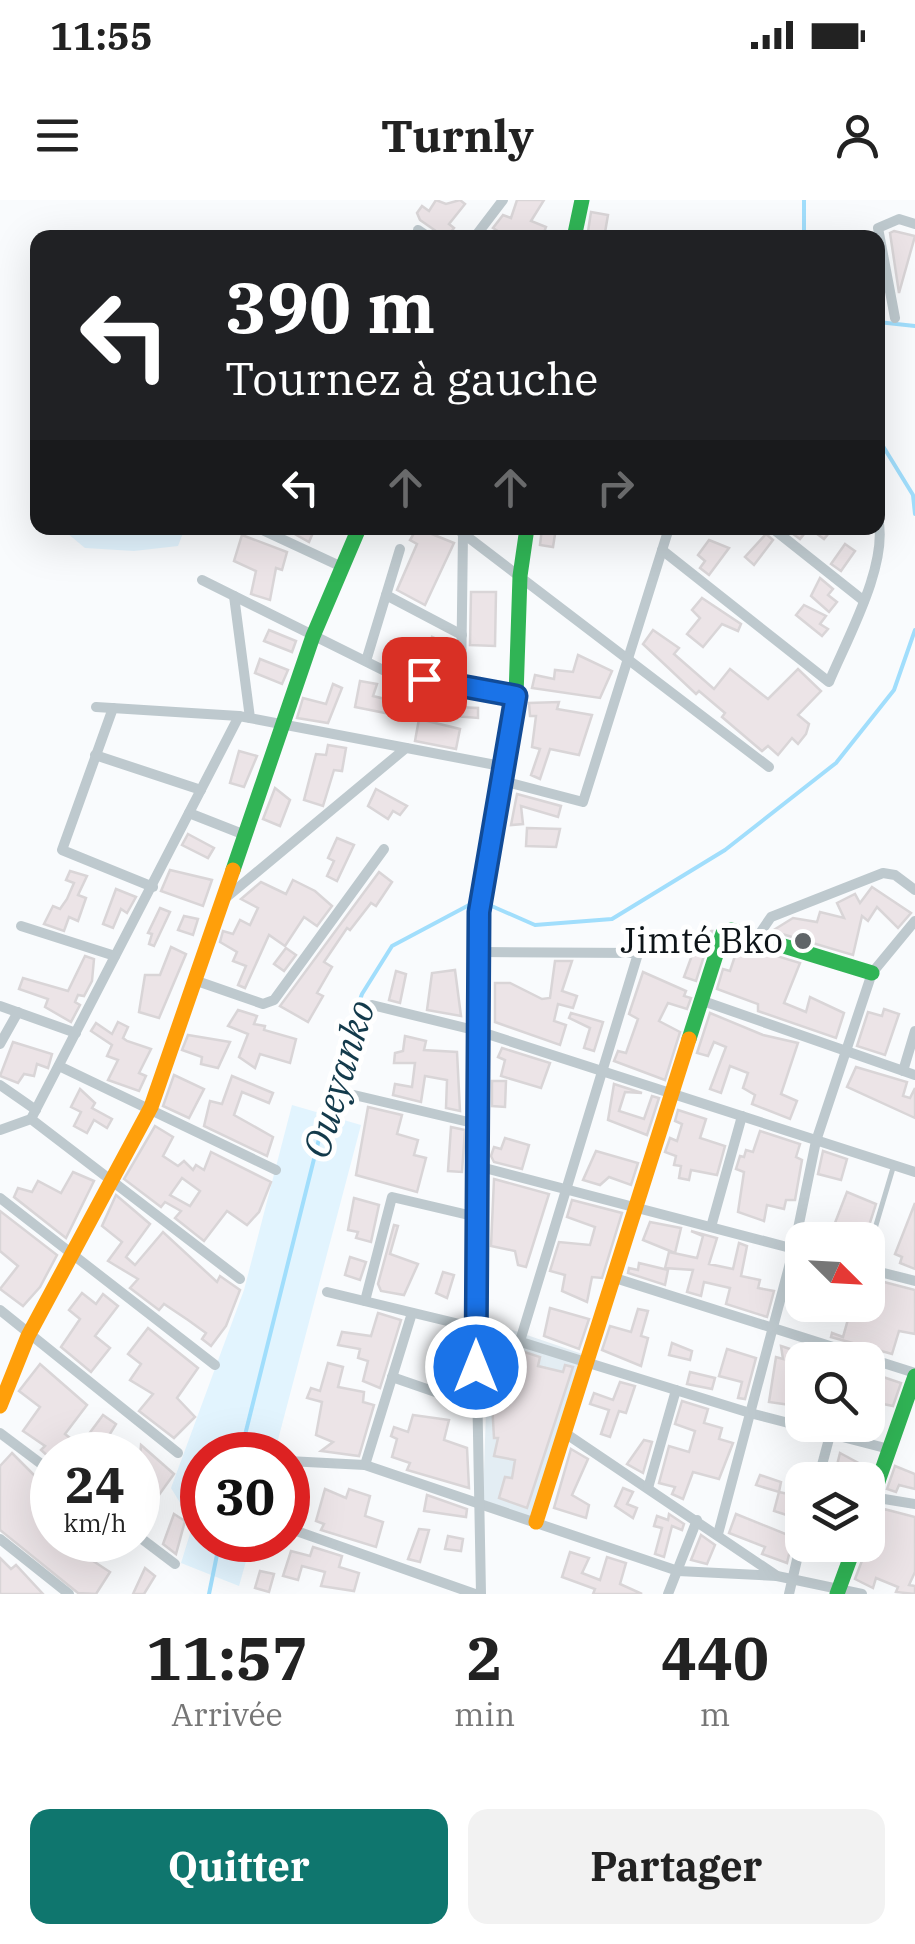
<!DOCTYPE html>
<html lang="fr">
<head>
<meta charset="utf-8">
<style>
	:root { --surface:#fff; --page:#f2f2f2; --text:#222; --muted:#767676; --accent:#0f766e }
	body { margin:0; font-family:"IBM Plex Serif",serif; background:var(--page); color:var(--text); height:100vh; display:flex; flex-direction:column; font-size:38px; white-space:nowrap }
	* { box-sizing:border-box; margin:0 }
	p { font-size:32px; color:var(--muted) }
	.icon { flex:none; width:55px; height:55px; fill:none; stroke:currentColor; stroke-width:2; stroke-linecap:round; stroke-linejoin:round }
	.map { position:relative; height:1394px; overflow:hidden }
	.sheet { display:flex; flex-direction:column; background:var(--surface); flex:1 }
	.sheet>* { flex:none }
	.banner { position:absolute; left:30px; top:30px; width:855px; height:305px; border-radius:20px; box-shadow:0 10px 40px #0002; background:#202124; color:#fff; overflow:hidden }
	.needle { width:65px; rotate:114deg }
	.fabs { position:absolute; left:785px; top:1022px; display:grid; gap:20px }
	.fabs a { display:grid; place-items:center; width:100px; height:100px; border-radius:20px; background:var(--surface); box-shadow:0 10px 40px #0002; font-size:50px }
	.speed { position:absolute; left:30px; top:1232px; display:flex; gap:20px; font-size:50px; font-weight:700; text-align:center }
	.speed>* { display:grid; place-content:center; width:130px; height:130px; border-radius:50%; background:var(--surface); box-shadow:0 10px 40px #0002; line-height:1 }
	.speed small { font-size:25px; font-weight:400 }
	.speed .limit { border:15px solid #d22; background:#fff; color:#111 }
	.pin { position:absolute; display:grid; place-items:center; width:85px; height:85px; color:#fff; margin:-42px; border-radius:20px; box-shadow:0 5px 15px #0006 }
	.me { position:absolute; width:110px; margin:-55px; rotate:0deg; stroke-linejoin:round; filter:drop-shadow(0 0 8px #0008) }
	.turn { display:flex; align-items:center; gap:35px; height:210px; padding:0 30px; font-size:45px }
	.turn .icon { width:130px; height:130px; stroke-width:2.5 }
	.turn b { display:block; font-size:70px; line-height:85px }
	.lanes { display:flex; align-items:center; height:95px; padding:0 30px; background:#0003; justify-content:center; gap:50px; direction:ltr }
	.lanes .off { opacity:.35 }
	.eta { display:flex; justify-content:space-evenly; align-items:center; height:170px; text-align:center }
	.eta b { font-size:60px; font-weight:800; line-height:70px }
	.action { display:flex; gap:20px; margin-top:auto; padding:20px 30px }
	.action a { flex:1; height:115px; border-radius:20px; background:var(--accent); color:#fff; font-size:40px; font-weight:800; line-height:115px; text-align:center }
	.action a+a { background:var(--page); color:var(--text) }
	.status { display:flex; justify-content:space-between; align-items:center; height:70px; padding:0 50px; background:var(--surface); direction:ltr }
	.status svg { height:28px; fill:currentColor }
	header { display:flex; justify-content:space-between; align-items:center; height:130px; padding:0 30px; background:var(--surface); font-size:45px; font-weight:800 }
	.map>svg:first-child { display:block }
</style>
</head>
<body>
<div class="status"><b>11:55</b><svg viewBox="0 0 49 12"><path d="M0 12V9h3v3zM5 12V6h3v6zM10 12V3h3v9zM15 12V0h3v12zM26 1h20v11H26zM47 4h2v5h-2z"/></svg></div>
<header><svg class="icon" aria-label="menu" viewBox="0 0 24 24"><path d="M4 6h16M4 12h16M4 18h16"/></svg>Turnly<svg class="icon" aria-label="person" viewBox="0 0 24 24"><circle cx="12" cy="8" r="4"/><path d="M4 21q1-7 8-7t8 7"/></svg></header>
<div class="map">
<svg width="915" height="1394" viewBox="0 0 915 1394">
	<rect width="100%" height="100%" fill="#f9fbfd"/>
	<polygon fill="#e3edf3" points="489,1122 594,1158 542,1321 483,1300"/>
	<g fill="#e2f4fe">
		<polygon points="61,328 185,328 178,346 134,351 85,348"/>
		<polygon points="292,905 361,925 274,1255 202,1255 202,1340 252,1340 239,1386 181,1363 193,1324 171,1288 244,1090"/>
	</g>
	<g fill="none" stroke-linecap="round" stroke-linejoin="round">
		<g stroke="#a1defc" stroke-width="4">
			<polyline points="804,0 804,38"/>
			<polyline points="878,122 915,126"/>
			<polyline points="878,238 913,295 915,314"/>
			<polyline points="240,1255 339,859 362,794 392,746 471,704 487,704 535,725 612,719 725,650 836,563 894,490 915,430"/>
			<polyline points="209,1394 220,1340"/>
		</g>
	</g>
	<g fill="#ece4e7" stroke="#d9d5d7" stroke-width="2.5" fill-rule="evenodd">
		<polygon points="436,0 446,4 460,0 465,4 449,24 454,28 446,38 420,20 417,13 422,6 429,11"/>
		<polygon points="517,0 544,0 531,21 546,27 542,38 509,38 493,28 503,15 511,18"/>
		<polygon points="591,12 608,15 604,38 587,38"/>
		<polygon points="894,31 915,36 899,93 890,33"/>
		<polygon points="284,328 315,328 309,342"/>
		<polygon points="417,328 454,343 425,405 397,390 417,344 410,340"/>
		<polygon points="542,328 556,328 553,347 540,345"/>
		<polygon points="785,328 833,328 824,339 809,328 800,339"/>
		<polygon points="766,334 773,340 754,365 745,357"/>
		<polygon points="242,335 287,352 282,370 276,368 270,400 251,394 256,371 234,361"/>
		<polygon points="709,340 729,348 709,375 700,368 705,361 698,355"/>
		<polygon points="845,344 855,351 841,371 831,364"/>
		<polygon points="820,378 833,389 828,395 837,402 829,412 811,396"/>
		<polygon points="471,392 496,392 495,446 470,445"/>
		<polygon points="702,398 741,424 738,431 722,424 703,447 687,434 700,418 692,410"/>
		<polygon points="804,405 826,416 820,424 828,429 822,436 796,415"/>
		<polygon points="269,430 296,441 292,452 264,441"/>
		<polygon points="653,430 679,448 674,454 714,489 730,469 768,499 798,469 821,491 798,515 809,524 806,534 798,544 792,538 778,555 768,546 762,551 722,517 725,513 699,491 696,494 643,444"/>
		<polygon points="432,437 441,441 436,455 426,453 420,469 397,464 403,445 426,451"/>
		<polygon points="578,455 612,471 600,498 532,488 535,475 554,479 555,470 573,472"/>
		<polygon points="260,459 288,470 282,484 255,473"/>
		<polygon points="360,481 377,484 373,496 389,500 396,506 395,515 355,507"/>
		<polygon points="333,484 342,488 328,523 297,518 303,498 326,504"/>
		<polygon points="559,502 557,509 592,515 579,555 550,549 540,579 531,575 540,549 532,547 536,516 530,516 529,503"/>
		<polygon points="456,507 478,508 478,518 454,516"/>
		<polygon points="419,519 460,529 456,549 415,541"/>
		<polygon points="328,545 346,548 342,571 334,570 323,606 304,600 316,554 326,555"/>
		<polygon points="239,551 257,556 244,587 230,583"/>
		<polygon points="275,588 290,600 280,626 263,619"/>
		<polygon points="376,589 407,606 400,615 393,611 388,619 368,606"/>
		<polygon points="517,594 561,606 558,617 521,606 523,624 511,625"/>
		<polygon points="527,628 560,629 556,647 526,646"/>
		<polygon points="188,634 214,648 208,658 182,645"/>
		<polygon points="337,638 354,645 337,681 327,676 334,661 328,658"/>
		<polygon points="170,670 212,680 203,706 161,691"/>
		<polygon points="70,671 87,676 78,695 86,698 78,721 69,717 64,731 44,724 53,706 60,709 67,699 74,683 66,680"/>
		<polygon points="379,672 392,682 376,706 371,703 350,730 347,728 324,762 332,767 317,793 323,796 308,822 280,806"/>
		<polygon points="293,680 315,691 332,706 317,726 304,717 285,746 269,735 245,788 238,785 246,766 233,761 237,752 220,742 223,731 233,734 240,720 250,725 258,708 241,699 261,682 286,694"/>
		<polygon points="872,687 911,713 898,728 877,707 868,721 862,716 853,755 772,731 793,718 817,722 820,712 844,718 837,703 855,694 860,703"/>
		<polygon points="116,689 136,697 127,713 121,709 113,728 103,724"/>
		<polygon points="160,708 170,712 154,746 149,744 152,734 148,733"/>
		<polygon points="184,716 198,719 193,735 178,730"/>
		<polygon points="699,731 712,731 696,781 684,777 694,750 682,750 687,737 699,738"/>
		<polygon points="171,747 186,754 159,818 139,812 145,775 160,775"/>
		<polygon points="747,747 800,763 784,803 806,812 810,797 844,813 836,838 758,811 758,804 717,789 723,769 730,771 736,753 744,756"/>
		<polygon points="286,748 296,755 284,771 274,764"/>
		<polygon points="85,756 94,759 92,781 84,796 78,795 75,802 80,805 71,822 45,807 48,799 19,789 23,778 68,791"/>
		<polygon points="555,761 572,761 562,791 577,796 573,808 558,804 554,821 566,825 560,845 495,822 495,783 510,783 542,799 550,798"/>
		<polygon points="455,770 461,816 427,810 432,773"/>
		<polygon points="396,771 406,774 400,803 389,800"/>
		<polygon points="643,772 686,791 684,796 691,798 687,809 668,803 659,821 680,832 665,880 614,861 618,851 626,853 638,819 629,814"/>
		<polygon points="884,809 899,814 885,855 857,846 868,812 882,816"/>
		<polygon points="238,810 257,816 254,824 265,826 264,830 296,839 290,863 260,854 255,868 239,857 248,834 228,826"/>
		<polygon points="571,813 603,822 594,851 584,848 590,828 569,818"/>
		<polygon points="710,813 763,835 798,843 781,894 797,901 790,919 752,904 755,895 743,888 748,873 730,866 721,893 710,889 726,847 714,842 708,856 697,853"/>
		<polygon points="118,822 128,827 123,838 127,841 151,849 139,873 146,876 139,891 108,880 118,860 107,856 112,845 91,831 96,823 112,834"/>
		<polygon points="188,835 230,842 218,868 201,864 202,857 182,850"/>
		<polygon points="405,836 426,841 424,850 457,852 460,911 446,908 447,880 425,876 421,902 393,895 395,884 412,887 415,863 394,863 395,853 403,851"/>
		<polygon points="13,842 52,854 48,868 37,864 34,876 24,874 18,883 0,876"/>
		<polygon points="502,848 550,863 541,888 501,876 505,860 498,857"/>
		<polygon points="856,867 907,882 903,896 910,898 915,888 915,918 847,887"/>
		<polygon points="174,875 204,889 189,918 163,906"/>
		<polygon points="232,876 273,893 269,903 242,892 234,915 273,937 267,956 204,926 210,901 222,904"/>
		<polygon points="492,881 506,881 505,907 492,906"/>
		<polygon points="614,884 642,893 625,892 619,911 644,919 652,896 659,898 647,935 608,920"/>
		<polygon points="80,889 95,903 92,908 112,919 107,928 94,920 87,933 74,926 81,912 71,907"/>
		<polygon points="368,907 402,915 397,934 418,940 414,955 426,958 417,992 356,975"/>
		<polygon points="678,910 706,919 700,938 725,946 717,975 691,970 689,980 679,978 681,966 674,965 676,956 665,952 670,938 677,941 682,924 675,921"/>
		<path d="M 155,926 L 173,937 L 163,956 L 178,966 L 184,961 L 193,970 L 196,965 L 204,970 L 211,952 L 271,982 L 259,1012 L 247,1025 L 227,1011 L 204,1041 L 175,1018 L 181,1011 L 165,1002 L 161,1007 L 124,979 ZM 182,978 L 200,991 L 190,1006 L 170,995 Z"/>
		<polygon points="451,927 465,930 462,972 448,971"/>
		<polygon points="760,931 800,944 796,957 802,960 795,1000 786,1000 784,1009 767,1005 764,1021 738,1012 744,972 736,969 740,956 744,957 746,950 753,952"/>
		<polygon points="505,938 529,945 522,969 494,962 491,956 494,947 501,949"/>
		<polygon points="596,951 638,963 631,985 609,977 600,985 583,980"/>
		<polygon points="823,951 847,959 841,980 818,974"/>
		<polygon points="73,972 94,981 66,1038 14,997 18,988 32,992 38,981 61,993"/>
		<polygon points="494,979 549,994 526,1067 518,1065 515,1051 491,1046"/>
		<polygon points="847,992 876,1004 866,1035 833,1028"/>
		<polygon points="116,995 150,1024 126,1057 135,1065 163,1032 217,1082 220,1076 240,1090 226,1126 211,1146 202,1139 206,1133 188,1120 164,1104 159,1110 130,1088 138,1079 108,1061 122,1042 102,1026"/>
		<polygon points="354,998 379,1005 371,1042 356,1038 358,1032 348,1030"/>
		<polygon points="572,1000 622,1013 602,1078 592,1077 587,1102 562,1091 565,1075 550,1071 559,1042 590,1045 595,1027 567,1017"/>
		<polygon points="915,1003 915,1069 900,1063 902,1057 895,1054"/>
		<polygon points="0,1011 57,1055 40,1087 23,1106 0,1089 18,1066 0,1051"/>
		<polygon points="650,1022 681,1028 675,1053 643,1040"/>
		<polygon points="394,1025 398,1026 390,1054 418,1064 404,1095 381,1091 378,1084"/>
		<polygon points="691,1031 717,1038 709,1064 733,1069 739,1043 747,1046 741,1076 760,1080 758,1088 774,1091 767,1117 726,1104 730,1088 704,1082 701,1096 687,1092 693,1070 665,1068 669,1052 697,1058 703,1036"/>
		<polygon points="350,1057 366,1062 360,1080 345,1075"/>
		<polygon points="639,1063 668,1070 665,1085 628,1073 629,1068 638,1070"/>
		<polygon points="443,1072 454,1075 447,1098 436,1093"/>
		<polygon points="884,1082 915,1090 915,1134 899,1131 892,1154 831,1137 832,1133 843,1137 852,1105 874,1105"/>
		<polygon points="82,1093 96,1104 103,1094 118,1106 95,1136 110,1148 91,1172 61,1147 80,1119 69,1110"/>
		<polygon points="550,1108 589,1119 579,1149 544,1136"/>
		<polygon points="638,1109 648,1111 641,1136 648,1138 641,1166 602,1150 610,1126 631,1132"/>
		<polygon points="378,1113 401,1120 380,1188 363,1181 368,1161 358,1158 360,1149 338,1145 342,1132 371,1136"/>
		<polygon points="148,1128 198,1168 177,1198 195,1217 174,1238 139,1211 153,1194 130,1180 141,1164 128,1154"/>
		<polygon points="672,1143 692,1151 690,1160 669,1155"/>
		<polygon points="506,1146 540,1157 538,1166 563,1172 565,1165 573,1167 527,1308 499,1298 505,1277 512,1278 515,1260 494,1256 498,1238 494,1238 491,1185 495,1185 496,1161 489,1161 490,1150 505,1151"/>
		<polygon points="781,1146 802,1153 802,1214 788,1209 790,1205 769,1202 776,1157 783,1159"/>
		<polygon points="727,1149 756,1158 745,1199 738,1198 742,1182 719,1176"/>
		<polygon points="328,1163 343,1167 338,1187 364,1192 363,1202 374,1205 359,1256 321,1251 333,1242 316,1235 322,1202 307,1198 311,1188 320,1191"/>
		<polygon points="40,1164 87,1205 65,1234 80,1246 103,1215 116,1224 97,1255 52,1255 52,1260 41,1250 45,1246 23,1231 40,1207 19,1191"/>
		<polygon points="690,1172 715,1178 712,1189 687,1184"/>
		<polygon points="883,1177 901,1183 893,1206 868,1201 868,1186 878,1190"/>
		<polygon points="620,1182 635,1186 626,1213 619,1211 610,1237 601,1234 609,1210 590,1204 594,1193 613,1200"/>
		<polygon points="682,1201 708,1209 704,1223 722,1228 719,1239 733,1243 719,1279 693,1272 683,1299 672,1294 675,1287 659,1283 669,1246 689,1252 695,1231 675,1224"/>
		<polygon points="413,1215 449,1220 444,1240 467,1248 469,1288 407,1270 410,1263 392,1257 397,1239 391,1236 394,1227 408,1232"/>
		<polygon points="644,1240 652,1242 643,1273 627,1264"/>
		<polygon points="141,1245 174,1274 138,1324 138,1305 147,1290 138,1283"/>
		<polygon points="571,1249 588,1259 572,1295 589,1305 586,1318 554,1308"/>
		<polygon points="12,1253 52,1293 52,1340 65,1340 76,1348 82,1340 101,1340 87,1357 110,1372 96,1394 78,1393 0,1330 0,1266"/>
		<polygon points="840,1253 864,1266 856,1280 836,1269"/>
		<polygon points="895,1266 915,1274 915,1289 899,1285 896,1292 887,1289"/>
		<polygon points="760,1275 781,1282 779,1292 756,1285"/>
		<polygon points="623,1288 633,1292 627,1304 637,1308 633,1318 615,1306"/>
		<polygon points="325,1289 346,1298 349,1289 370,1296 365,1316 383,1322 376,1347 321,1330 324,1324 316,1321"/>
		<polygon points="779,1292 802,1297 799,1319 774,1311"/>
		<polygon points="427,1295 467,1309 466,1317 424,1311"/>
		<polygon points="884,1309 915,1317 915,1372 909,1385 915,1386 915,1394 896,1392 898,1387 876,1378 873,1388 855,1379 868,1345 869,1324 881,1328"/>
		<polygon points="174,1314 185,1321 176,1354 163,1344"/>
		<polygon points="669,1314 684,1324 682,1330 672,1326 664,1357 655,1354 662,1328 654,1326 657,1316 668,1320"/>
		<polygon points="736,1314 793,1337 787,1363 762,1354 765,1347 729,1333"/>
		<polygon points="419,1329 429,1330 420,1362 408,1359"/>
		<polygon points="701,1335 715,1345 707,1364 691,1360"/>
		<polygon points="448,1336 463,1339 461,1351 445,1349"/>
		<polygon points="313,1347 342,1356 339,1367 359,1373 354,1391 321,1386 325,1372 302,1366 298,1380 283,1376 291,1351 310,1356"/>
		<polygon points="570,1352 589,1358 582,1373 600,1380 607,1357 626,1363 620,1384 642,1394 593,1394 595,1389 562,1377"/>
		<polygon points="0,1358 11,1369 16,1365 43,1394 0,1394"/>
		<polygon points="145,1368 155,1376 144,1394 133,1394"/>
		<polygon points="260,1371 274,1374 269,1392 255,1388"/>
	</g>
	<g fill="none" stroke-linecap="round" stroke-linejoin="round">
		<polyline stroke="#bec9ce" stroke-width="5" points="868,1052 893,968"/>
		<g stroke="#bec9ce" stroke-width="10">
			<polyline points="418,30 430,38"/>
			<polyline points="474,38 503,0"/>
			<polyline points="895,118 878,28 899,19 915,24"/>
			<polyline points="878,302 878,305"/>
			<polyline points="258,328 342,367"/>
			<polyline points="456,328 769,567"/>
			<polyline points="772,328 864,401"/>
			<path d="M 662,350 L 829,482 C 847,439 889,364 878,318"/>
			<polyline points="202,380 387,472 516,496"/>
			<polyline points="386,395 462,435"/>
			<polyline points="234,396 250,518"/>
			<polyline points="366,461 400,349"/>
			<polyline points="461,486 463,333"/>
			<polyline points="96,507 239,516 506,567"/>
			<polyline points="113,508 62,650 153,687"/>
			<polyline points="95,555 201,590"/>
			<polyline points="503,581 583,602 669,328"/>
			<polyline points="189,613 245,635"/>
			<polyline points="222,701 406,548"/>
			<polyline points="21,726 115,756"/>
			<polyline points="756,739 771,717 883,673 895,675 915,690"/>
			<polyline points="480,752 635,753 637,757 520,1141"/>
			<polyline points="194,780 263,804 274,800 384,649"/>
			<polyline points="703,801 915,875"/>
			<polyline points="372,805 478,831 915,972"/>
			<polyline points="0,806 76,833"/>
			<polyline points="0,844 18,812"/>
			<polyline points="59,866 276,970"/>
			<polyline points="903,871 915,831"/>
			<polyline points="0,885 36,910"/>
			<polyline points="354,895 477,924"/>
			<polyline points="31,919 239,516"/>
			<polyline points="0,930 31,919 240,1079"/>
			<polyline points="477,966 802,1051"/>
			<polyline points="0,998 215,1165"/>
			<polyline points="711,1027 742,916"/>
			<polyline points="868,1069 915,1081"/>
			<polyline points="615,1078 915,1173"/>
			<polyline points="327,1092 476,1128 750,1213 889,1249"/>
			<polyline points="365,1101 392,997 477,1017"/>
			<polyline points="0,1110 178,1253"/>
			<polyline points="392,1177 476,1206"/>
			<polyline points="0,1233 52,1272"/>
			<polyline points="565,1233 777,1376 862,1394"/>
			<polyline points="288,1261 365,1265 678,1371 777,1376"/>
			<polyline points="365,1265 412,1113"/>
			<polyline points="818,1280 830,1235"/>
			<polyline points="648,1288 676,1190"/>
			<polyline points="872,1297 915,1304"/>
			<polyline points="288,1328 475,1394"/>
			<polyline points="718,1334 794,1048 816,941 872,773 915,721"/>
			<polyline points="138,1336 175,1364"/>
			<polyline points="0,1339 69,1394"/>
			<polyline points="481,1394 476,1128 479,712 483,689"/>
			<polyline points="668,1394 697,1320"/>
			<polyline points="789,1394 802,1338"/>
		</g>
		<g stroke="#30b455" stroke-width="15">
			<polyline points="574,38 582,0"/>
			<polyline points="233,670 313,436 359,328"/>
			<polyline points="483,689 516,496 520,376 527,328"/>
			<polyline points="689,839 723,733 731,730 872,773"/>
			<polyline points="868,1310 915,1176"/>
			<polyline points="837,1394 855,1345"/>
		</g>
		<g stroke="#ff9f0a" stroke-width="15">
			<polyline points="0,1206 28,1136 151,907 233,670"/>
			<polyline points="536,1322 689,839"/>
		</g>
	</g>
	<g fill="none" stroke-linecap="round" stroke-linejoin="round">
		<defs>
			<polyline id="route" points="424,479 516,496 479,712 476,1167"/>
		</defs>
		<use href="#route" stroke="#114b97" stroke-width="25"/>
		<use href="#route" stroke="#1a73e8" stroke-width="18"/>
	</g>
	<circle fill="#606568" stroke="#fff" stroke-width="4" cx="803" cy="741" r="10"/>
	<g text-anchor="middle" stroke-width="10" stroke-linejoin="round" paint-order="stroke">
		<g font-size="35" fill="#0d1418" stroke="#fff" text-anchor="end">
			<text x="783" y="753">Jimté Bko</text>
		</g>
		<g font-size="38" font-style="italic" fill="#133a4b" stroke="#fff">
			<text transform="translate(339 879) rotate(-73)" y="13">Oueyanko</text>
		</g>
	</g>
</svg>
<div class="fabs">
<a><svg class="needle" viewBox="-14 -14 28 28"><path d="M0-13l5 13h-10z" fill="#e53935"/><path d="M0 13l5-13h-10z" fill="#767676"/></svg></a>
<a><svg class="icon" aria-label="search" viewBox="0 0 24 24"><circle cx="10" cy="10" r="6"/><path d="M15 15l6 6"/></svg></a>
<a><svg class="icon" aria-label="layers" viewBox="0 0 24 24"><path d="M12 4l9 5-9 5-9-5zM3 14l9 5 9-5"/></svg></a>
</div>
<div class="speed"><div>24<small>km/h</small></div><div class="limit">30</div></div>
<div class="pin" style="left:424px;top:479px;background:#d93025"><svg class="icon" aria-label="arrive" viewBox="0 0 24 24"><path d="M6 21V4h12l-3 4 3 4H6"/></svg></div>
<svg class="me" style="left:476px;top:1167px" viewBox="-20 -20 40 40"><circle r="17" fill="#1a73e8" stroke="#fff" stroke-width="3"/><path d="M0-11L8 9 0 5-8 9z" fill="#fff"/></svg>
<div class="banner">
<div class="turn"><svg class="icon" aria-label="left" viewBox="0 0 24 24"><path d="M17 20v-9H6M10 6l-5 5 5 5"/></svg><div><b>390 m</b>Tournez à gauche</div></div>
<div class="lanes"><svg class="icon" aria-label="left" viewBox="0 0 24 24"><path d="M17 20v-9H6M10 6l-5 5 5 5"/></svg><svg class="icon off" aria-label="ahead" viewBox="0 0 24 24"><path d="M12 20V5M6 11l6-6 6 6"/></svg><svg class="icon off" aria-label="ahead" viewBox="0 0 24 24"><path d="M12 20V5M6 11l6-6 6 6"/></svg><svg class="icon off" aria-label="right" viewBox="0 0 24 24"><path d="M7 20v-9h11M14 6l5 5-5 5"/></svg></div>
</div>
</div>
<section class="sheet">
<div class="eta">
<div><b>11:57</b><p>Arrivée</p></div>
<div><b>2</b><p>min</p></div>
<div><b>440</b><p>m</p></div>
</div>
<div class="action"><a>Quitter</a><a>Partager</a></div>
</section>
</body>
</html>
